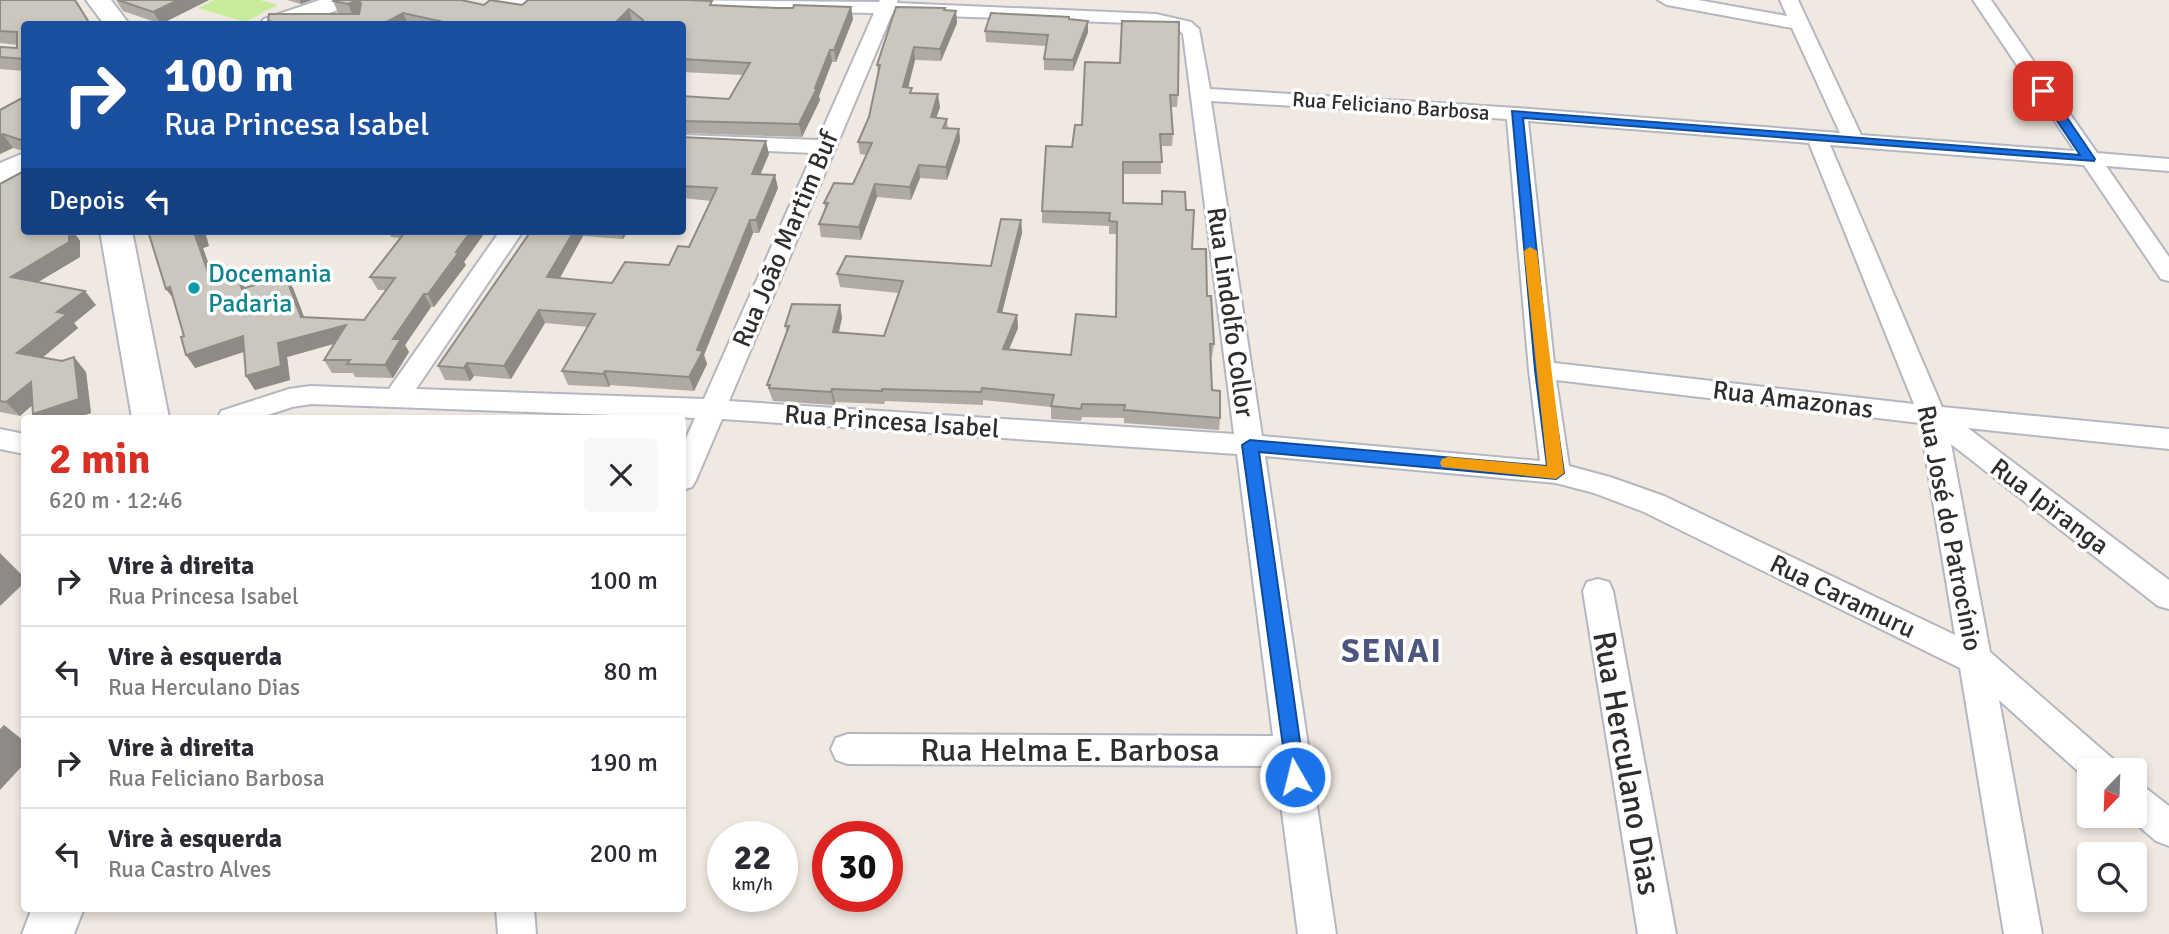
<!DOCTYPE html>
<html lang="pt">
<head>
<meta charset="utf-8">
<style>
	:root { --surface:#fff; --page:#f7f7f7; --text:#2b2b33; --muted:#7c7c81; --line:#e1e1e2; --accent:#d93025 }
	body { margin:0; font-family:Signika,sans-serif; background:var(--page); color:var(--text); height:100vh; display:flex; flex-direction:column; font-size:26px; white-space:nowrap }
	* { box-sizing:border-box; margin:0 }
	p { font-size:23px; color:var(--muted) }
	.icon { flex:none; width:38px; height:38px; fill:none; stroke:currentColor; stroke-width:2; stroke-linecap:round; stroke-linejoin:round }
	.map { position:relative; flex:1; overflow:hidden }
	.sheet { position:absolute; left:21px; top:415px; width:665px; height:497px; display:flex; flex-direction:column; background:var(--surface); border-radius:7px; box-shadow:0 4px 10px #0003 }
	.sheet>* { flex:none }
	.hud { position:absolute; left:21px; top:21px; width:665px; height:214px; border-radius:7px; box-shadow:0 4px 10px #0003; background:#1a4fa0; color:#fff; overflow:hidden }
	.needle { width:46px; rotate:203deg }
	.buttons { position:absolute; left:2077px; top:758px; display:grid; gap:14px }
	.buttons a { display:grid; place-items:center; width:70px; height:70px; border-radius:7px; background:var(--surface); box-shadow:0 4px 10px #0003; font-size:35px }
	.speed { position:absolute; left:707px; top:821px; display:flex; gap:14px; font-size:35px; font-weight:700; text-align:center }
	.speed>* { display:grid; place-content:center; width:91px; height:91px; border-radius:50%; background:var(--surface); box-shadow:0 4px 10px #0003; line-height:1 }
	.speed small { font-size:18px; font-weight:400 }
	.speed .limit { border:10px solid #d22; background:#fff; color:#111 }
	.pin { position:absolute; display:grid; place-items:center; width:60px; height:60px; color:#fff; margin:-30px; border-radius:14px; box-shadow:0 4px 10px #0006 }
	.me { position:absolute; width:77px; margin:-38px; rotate:352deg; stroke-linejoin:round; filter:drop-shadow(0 0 5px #0008) }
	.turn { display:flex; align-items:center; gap:24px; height:147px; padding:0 28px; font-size:32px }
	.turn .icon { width:91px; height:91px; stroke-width:2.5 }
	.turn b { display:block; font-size:49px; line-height:60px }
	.then { display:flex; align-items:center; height:66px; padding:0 28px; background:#0003; gap:14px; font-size:26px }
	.round { display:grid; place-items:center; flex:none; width:74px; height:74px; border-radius:7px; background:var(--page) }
	.summary { display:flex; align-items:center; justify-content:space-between; height:119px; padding:0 28px }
	h1 { font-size:42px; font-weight:700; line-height:52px; color:var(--accent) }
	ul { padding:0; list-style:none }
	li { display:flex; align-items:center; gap:21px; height:91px; padding:0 28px; border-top:2px solid var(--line) }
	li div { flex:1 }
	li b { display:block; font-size:26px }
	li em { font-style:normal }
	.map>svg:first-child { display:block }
</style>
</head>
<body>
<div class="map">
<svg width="2169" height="934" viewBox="0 0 2169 934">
	<rect width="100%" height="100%" fill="#efe9e1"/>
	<polygon fill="#c9ec9a" points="214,0 260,0 278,5 245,22 198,8"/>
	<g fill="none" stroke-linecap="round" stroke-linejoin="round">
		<defs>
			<g id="street">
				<path d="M 495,0 L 572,0 L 573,1 C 565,9 503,9 495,0 Z"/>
				<path d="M 668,0 L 879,2 L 880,0 L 898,0 L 897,3 L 1156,14 L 1191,22 L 1199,29 L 1210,89 L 1517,108 L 1840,133 L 1792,28 L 1667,5 L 1658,0 L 1698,0 L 1787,16 L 1780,0 L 1798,0 L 1861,135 L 2075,151 L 1973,0 L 1991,0 L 2097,153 L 2169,159 L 2169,171 L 2106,166 L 2169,257 L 2169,281 L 2161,279 L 2084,165 L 1830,145 L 1942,407 L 2169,429 L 2169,449 L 1968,428 L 2169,580 L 2169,609 L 2158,606 L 1951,444 L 1990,652 L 2113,759 L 2118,770 L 2090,770 L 2089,781 L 1999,700 L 2042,934 L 2004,934 L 1960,668 L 1644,512 L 1594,493 L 1556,483 L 1265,456 L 1336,934 L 1298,934 L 1276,766 L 848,764 L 836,760 L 831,749 L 836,738 L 848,734 L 1273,736 L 1237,454 L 722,419 L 696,480 L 692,487 L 682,490 L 682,447 L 695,418 L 311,404 L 292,407 L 259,418 L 218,418 L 221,411 L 289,389 L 311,386 L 389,389 L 500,231 L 523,231 L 416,389 L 704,399 L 813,153 L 682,147 L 682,135 L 818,140 L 874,13 L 674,9 L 665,4 ZM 892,14 L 1156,24 L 1179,30 L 1183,34 L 1234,434 L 729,401 ZM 1211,101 L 1507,119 L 1529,370 L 1540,461 L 1262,436 ZM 1528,121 L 1809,143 L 1914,404 L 1554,363 ZM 1556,380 L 1920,423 L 1955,635 L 1664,496 L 1610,477 L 1569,466 Z"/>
				<polygon points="0,429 24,434 24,454 0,449"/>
				<polygon points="1598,579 1609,582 1613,591 1676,934 1638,934 1583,591 1587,582"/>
				<polygon points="2135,784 2147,789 2169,806 2169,846 2156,841 2127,816 2135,816"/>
				<polygon points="496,908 534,908 536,934 498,934"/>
			</g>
			<g id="secondary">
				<polygon points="86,0 111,0 129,24 104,24"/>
				<polygon points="320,0 356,0 353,5 296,24 260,24 264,19"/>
				<polygon points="24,153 24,174 0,184 0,163"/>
				<polygon points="100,231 132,231 169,418 132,418"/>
				<polygon points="32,908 84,908 74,934 22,934"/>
			</g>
		</defs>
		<use href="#street" stroke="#b4b7c1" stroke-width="4"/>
		<use href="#secondary" stroke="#b4b7c1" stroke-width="4"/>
		<use href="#street" fill="#fff" fill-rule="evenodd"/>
		<use href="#secondary" fill="#fff" fill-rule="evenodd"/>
	</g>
	<g fill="#afaba4">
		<polygon points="0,0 24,24 24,71 0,69 0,47 17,48 17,45 0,43"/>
		<polygon points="116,0 209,0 161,24 123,11"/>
		<polygon points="287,0 312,0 301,4"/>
		<polygon points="333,1 484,5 712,5 777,8 851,7 853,19 836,62 832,62 819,96 820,100 802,137 682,133 682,96 729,99 743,75 682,72 682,24 636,24 632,21 629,24 270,24 268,21 344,14 338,13"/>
		<polygon points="945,10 956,11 957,23 941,61 915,60 908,88 912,93 940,107 936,118 947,119 948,128 959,129 960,141 947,180 920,178 911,200 877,197 861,240 821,237 819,224 825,208 824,203 853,184 866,155 860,154 858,142 869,117 878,75 877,65"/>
		<polygon points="1069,17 1070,19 1088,21 1088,32 1073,71 1044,70 1044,59 1046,46 986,42 985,31"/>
		<polygon points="1085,62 1178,95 1177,107 1171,107 1173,134 1172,146 1161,146 1161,174 1123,174 1123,203 1162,204 1162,191 1186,210 1192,249 1207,296 1214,344 1212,357 1211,356 1212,390 1220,418 1219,430 1124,423 1124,418 1082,417 1081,421 1051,419 1051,407 983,400 983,405 885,401 884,404 835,402 834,405 773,401 767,385 787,334 785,326 840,305 842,318 839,333 884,336 898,293 840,287 837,274 991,266 1021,220 1022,233 1002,313 1017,315 1018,328 1009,349 1071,355 1116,317 1116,234 1109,234 1109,226 1042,223 1042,211 1082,125"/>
		<polygon points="24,97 24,151 13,148 0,154 0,110"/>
		<polygon points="682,137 769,154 760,174 778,188 759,233 753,233 704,355 707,364 694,391 610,385 609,387 568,385 562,371 588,327 545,323 511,379 474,376 470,381 445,380 438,366 531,231 628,231 623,239 583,236 560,278 612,283 669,265 689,247 711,201 682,198"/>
		<polygon points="0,184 24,231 73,231 80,241 80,257 38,282 96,305 74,323 78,328 42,358 86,372 91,413 75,418 37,418 32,405 20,416 0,412"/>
		<polygon points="148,231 209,246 203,248 213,276 243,283 245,288 293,288 304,317 364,320 386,290 378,290 370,277 401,238 391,237 388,231 486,231 464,262 466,265 434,307 431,307 405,345 409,352 393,378 355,377 353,373 332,373 324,360 334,344 287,357 290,380 255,390 246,376 244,352 195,368 184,336 173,298 166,289"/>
	</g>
	<g fill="#8e8b86">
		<polygon points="178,0 209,0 161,24 153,12"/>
		<polygon points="300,0 312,0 301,4"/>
		<polygon points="359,0 365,12 353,16 348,4"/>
		<polygon points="851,7 853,19 836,62 834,50"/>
		<polygon points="629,9 632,21 629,24 614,24"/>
		<polygon points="956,11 957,23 941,61 940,49"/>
		<polygon points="403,13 408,24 383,24"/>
		<polygon points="1088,21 1088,32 1073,71 1073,60"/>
		<polygon points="914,47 915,60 905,100 903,87"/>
		<polygon points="830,50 832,62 819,96 820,100 802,137 799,124"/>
		<polygon points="938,94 940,107 932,130 931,117"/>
		<polygon points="959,129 960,141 947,180 946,167"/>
		<polygon points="3,134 13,148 0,154 0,135"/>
		<polygon points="766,141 769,154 755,187 752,174"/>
		<polygon points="919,165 920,178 911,200 910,187"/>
		<polygon points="775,175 778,188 759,233 756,220"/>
		<polygon points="875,184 877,197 861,240 859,227"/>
		<polygon points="750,220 753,233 704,355 707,364 694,391 689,377 697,350"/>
		<polygon points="1021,220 1022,233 999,325 998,312"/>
		<polygon points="69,231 73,231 80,241 80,257 23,291 11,277"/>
		<polygon points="200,231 205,231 209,246 203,248 218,291 210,278 195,235"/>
		<polygon points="471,231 486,231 464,262 466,265 434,307 428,294 456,252"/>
		<polygon points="574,231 581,231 583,236 553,290 547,277"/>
		<polygon points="621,231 628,231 623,239"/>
		<polygon points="234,269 243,283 251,302 242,289"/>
		<polygon points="285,275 293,288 309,330 301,317"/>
		<polygon points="170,287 176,302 166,289"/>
		<polygon points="85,291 96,305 74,323 78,328 30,368 17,353 57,312"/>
		<polygon points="424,294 431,307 405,345 409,352 393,378 385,365 393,339"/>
		<polygon points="840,305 842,318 835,345 833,332"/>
		<polygon points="539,310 545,323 511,379 504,366"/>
		<polygon points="1017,315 1018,328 1004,361 1003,349"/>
		<polygon points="346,325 354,338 287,357 290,380 255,390 246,376 278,343"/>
		<polygon points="243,336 252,349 195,368 186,355"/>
		<polygon points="74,357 86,372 91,413 75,418 37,418 33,414"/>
		<polygon points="467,363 474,376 470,381 464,368"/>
		<polygon points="605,371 610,385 609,387 603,374"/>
		<polygon points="31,382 43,396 20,416 6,402"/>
		<polygon points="832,389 835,402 834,405 831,392"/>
		<polygon points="0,553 24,577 24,583 0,606"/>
		<polygon points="4,725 24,741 24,764 0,790 0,729"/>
	</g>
	<g fill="#cbc7bf" stroke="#8e8b86" stroke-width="2">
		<polygon points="0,0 75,0 90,24 24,24 24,59 0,57 0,47 17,48 17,32 0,31"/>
		<polygon points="118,0 178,0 153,12"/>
		<polygon points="334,0 358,0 348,4 333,1"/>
		<polygon points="359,0 461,0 484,5 490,0 522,5 528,0 687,0 712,1 710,5 777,8 793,8 794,5 851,7 834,50 830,50 815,88 817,88 799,124 682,121 682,96 729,99 750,63 682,59 682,24 640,24 643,20 629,9 614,24 453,24 403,13 383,24 282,24 268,21 269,14 359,14 361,4"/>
		<polygon points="896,7 945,8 944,10 956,11 940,49 914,47 903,87 912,88 910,93 938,94 931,117 947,119 943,128 959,129 946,167 919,165 910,187 875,184 859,227 819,224 828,203 824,203 834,183 853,184 872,143 858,142 869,117 880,65 877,65"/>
		<polygon points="991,13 1069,17 1069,19 1088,21 1073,60 1044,59 1048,35 985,31"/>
		<polygon points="1122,21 1179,22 1178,95 1170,95 1173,134 1160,134 1162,162 1123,162 1123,203 1162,204 1162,191 1185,192 1186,210 1194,210 1192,249 1206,249 1207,296 1211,296 1214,344 1210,344 1212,390 1220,391 1220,418 1124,410 1125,405 1082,404 1081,409 1051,406 1054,395 982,388 981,392 882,389 882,391 832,389 831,392 769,388 770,385 767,385 789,326 785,326 792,304 840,305 833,332 884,336 903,281 837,274 846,256 991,266 1001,219 1021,220 998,312 1017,315 1003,349 1071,355 1076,314 1116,317 1117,222 1109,221 1110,213 1042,211 1046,146 1072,147 1075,125 1082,125 1085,62 1120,63"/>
		<polygon points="24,97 24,141 3,134 0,135 0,110"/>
		<polygon points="682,137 766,141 752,174 775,175 756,220 750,220 697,350 703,351 689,377 605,371 603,374 562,371 595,314 539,310 504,366 467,363 464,368 438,366 531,231 574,231 547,277 612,283 625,262 669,265 678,246 689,247 717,188 682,186"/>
		<polygon points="24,171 24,231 69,231 69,242 11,277 85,291 57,312 67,314 17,353 62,361 74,357 79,399 33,414 31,382 6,402 0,401 0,184"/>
		<polygon points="148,231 200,231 201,233 195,235 210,278 234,269 242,289 285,275 301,317 364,320 395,278 370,277 406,231 471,231 456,252 459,252 428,294 424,294 393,339 401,339 385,365 347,364 350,360 324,360 346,325 278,343 281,366 246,376 243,336 186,355 181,337 184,336 170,287 166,289"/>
	</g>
	<polygon fill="#1a73e8" stroke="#114b97" stroke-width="2" points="2039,88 2047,88 2095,159 2094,161 1523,118 1549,370 1564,473 1556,479 1259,452 1305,777 1302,783 1295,786 1288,783 1242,445 1250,440 1547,466 1535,370 1512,111 2080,155 2037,91"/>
	<polygon fill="#f59e0b" points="1530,247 1537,251 1564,473 1556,479 1442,467 1440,463 1442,459 1448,457 1547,466 1524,251"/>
	<circle fill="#0f9aa8" stroke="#fff" stroke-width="2.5" cx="194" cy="288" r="7"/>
	<g text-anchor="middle" stroke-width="7" stroke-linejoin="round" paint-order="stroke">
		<g font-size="21" fill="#2e2e2e" stroke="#fff">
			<text transform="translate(1391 106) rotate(4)" y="7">Rua Feliciano Barbosa</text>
		</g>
		<g font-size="26" fill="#2e2e2e" stroke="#fff">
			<text transform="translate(785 239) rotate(-67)" y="9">Rua João Martim Buf</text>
			<text transform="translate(1231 312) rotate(82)" y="9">Rua Lindolfo Collor</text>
			<text transform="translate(1793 399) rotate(7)" y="9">Rua Amazonas</text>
			<text transform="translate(892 421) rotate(4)" y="9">Rua Princesa Isabel</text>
			<text transform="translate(2050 506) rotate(37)" y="9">Rua Ipiranga</text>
			<text transform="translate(1950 528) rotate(79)" y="9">Rua José do Patrocínio</text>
			<text transform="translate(1843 596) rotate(26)" y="9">Rua Caramuru</text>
		</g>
		<g font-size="26" fill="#0d838f" stroke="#fff" text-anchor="start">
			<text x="208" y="282">Docemania<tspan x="208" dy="30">Padaria</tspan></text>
		</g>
		<g font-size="32" fill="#2e2e2e" stroke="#fff">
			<text x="1070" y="761">Rua Helma E. Barbosa</text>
			<text transform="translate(1627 763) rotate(80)" y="11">Rua Herculano Dias</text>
		</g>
		<g font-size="33" font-weight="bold" letter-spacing="2" fill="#4d5680" stroke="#fff">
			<text x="1392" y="662">SENAI</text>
		</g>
	</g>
</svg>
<div class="buttons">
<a><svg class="needle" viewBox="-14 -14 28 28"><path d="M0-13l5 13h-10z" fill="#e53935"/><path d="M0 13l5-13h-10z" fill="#7c7c81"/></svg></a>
<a><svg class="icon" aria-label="search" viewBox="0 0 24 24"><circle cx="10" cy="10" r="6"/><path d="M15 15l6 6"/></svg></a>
</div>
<div class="speed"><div>22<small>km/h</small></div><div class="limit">30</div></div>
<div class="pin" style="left:2043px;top:91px;background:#d93025"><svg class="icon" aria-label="arrive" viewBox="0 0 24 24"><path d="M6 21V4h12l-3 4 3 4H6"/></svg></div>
<svg class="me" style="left:1295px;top:777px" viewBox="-20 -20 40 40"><circle r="17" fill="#1a73e8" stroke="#fff" stroke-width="3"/><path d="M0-11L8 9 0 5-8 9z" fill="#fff"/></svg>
<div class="hud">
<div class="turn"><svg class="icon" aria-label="right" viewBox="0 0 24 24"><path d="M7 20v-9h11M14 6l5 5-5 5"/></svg><div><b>100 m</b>Rua Princesa Isabel</div></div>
<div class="then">Depois<svg class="icon" aria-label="left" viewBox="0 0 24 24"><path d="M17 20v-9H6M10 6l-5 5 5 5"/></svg></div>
</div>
<section class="sheet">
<div class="summary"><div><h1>2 min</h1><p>620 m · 12:46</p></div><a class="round"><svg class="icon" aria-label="close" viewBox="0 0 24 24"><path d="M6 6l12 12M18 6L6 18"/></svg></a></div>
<ul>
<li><svg class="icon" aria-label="right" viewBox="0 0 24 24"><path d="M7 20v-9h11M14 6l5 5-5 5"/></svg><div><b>Vire à direita</b><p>Rua Princesa Isabel</p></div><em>100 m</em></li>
<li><svg class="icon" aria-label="left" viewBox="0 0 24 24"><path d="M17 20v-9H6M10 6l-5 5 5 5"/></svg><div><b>Vire à esquerda</b><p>Rua Herculano Dias</p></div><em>80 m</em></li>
<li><svg class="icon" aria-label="right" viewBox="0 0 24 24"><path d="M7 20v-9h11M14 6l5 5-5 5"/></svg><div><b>Vire à direita</b><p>Rua Feliciano Barbosa</p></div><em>190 m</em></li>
<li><svg class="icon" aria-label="left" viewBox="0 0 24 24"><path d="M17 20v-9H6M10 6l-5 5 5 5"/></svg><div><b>Vire à esquerda</b><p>Rua Castro Alves</p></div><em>200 m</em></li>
</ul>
</section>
</div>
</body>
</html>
